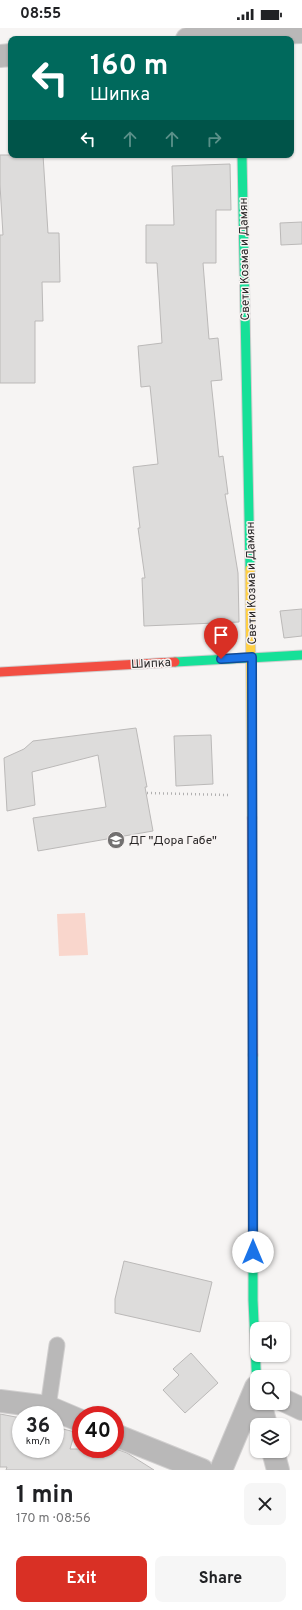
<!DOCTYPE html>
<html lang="en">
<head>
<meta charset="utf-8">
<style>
	:root { --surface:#fff; --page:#f6f6f6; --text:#202124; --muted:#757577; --accent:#d93025 }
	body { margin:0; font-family:Overpass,sans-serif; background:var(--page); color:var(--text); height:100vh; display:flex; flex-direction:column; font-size:15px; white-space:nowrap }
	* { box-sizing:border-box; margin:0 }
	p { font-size:13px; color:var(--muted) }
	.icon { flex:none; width:22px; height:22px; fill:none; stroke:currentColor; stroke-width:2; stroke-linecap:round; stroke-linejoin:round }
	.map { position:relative; height:1442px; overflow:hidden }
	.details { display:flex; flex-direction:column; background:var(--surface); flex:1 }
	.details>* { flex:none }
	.guide { position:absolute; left:8px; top:8px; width:286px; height:122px; border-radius:8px; box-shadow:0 1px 3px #0004; background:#00695c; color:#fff; overflow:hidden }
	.controls { position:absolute; left:250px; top:1294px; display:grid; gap:8px }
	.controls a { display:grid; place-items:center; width:40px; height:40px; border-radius:8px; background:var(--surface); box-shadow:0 1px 3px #0004; font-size:20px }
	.speed { position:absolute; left:12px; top:1378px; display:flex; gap:8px; font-size:20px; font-weight:700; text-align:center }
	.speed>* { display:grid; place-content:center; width:52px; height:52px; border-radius:50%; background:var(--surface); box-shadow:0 1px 3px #0004; line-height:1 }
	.speed small { font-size:10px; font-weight:400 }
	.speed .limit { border:6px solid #d22; background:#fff; color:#111 }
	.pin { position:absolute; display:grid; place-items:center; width:34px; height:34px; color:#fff; margin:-41px -17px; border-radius:50% 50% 50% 0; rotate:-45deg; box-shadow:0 0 4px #0007 }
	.pin .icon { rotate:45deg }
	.me { position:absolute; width:44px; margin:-22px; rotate:0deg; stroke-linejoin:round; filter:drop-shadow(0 0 3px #0008) }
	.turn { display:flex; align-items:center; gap:14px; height:84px; padding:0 16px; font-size:18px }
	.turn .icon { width:52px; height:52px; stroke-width:2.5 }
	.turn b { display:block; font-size:28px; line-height:34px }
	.lanes { display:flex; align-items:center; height:38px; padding:0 16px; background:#0003; justify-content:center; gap:20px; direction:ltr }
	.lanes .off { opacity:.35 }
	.round { display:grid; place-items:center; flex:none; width:42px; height:42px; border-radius:8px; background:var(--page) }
	.head { display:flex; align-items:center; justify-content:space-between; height:68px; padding:0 16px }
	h1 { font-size:24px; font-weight:700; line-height:30px }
	.cta { display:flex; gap:8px; margin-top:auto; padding:8px 16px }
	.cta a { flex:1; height:46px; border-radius:8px; background:var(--accent); color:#fff; font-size:16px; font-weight:700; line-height:46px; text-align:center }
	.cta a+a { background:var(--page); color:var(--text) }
	.status { display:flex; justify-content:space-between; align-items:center; height:28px; padding:0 20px; background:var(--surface); direction:ltr }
	.status svg { height:11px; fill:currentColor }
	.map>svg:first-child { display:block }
</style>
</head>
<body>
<div class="status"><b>08:55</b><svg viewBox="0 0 49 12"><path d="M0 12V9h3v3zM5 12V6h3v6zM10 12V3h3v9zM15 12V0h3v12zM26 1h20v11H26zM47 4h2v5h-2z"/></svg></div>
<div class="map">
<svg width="302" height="1442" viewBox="0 0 302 1442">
	<rect width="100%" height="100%" fill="#f6f4f3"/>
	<polygon fill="#f9d6cc" points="85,885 88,927 59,928 57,886"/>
	<g fill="#dddcdb" stroke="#bbb9b8">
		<polygon points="0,127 43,127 48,205 59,205 60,254 42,254 43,293 35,293 35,355 0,355 0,207 3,207 0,157"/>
		<polygon points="230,136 231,182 216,182 216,235 203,235 209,311 218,310 222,352 211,353 219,429 223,428 228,466 225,466 238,545 239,594 144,598 142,550 145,550 138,500 140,500 133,439 158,436 150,358 141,359 138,318 162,315 157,235 146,235 146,197 174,197 172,138"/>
		<polygon points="302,194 302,216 281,217 280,195"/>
		<polygon points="302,581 302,608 284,610 280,583"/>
		<polygon points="136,700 147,759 145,759 153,803 38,823 33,790 106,779 98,727 32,744 35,777 7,783 4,730 24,721 33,713"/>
		<polygon points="211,707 213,756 176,758 174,708"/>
		<polygon points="124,1233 212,1254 200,1304 115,1285 115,1271"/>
		<polygon points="191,1325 218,1355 185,1385 163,1362 179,1347 173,1341"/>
		<polygon points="0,1386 21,1390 21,1421 55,1421 55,1399 75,1404 70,1421 116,1421 127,1425 154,1442 6,1442 7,1439 0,1439"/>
	</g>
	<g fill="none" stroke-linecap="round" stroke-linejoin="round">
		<defs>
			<polyline id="lane" points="48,1379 57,1317"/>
			<g id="street">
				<polyline points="187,11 240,6 302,4"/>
				<polyline points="0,28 11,27"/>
				<polyline points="283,1372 302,1381"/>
				<polyline points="0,1373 48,1379 81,1393"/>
				<polyline points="260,1375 266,1397"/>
				<polyline points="115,1407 202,1442"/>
				<polyline points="273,1423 278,1442"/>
				<polyline points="221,1442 256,1359"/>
			</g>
			<g id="fast">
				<polyline points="242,127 250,541"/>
				<polyline points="175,634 302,627"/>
				<polyline points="253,1027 253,1272 257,1362"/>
			</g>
			<polyline id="slow" points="250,541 252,790"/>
			<g id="jam">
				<polyline points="0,644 175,634"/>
				<polyline points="252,790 253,1027"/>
			</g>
		</defs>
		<use href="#lane" stroke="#d1cfcf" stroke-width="17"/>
		<use href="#street" stroke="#d1cfcf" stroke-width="24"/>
		<use href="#fast" stroke="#d1cfcf" stroke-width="11"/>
		<use href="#slow" stroke="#d1cfcf" stroke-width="11"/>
		<use href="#jam" stroke="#d1cfcf" stroke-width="11"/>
		<polyline stroke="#b0afaf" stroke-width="2.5" stroke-dasharray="1 3" stroke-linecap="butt" points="147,765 228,767"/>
		<use href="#lane" stroke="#b9b8b8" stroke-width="15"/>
		<use href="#street" stroke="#b9b8b8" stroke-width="22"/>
		<use href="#fast" stroke="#16e098" stroke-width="9"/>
		<use href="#slow" stroke="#ffcf43" stroke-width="9"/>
		<use href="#jam" stroke="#f24e42" stroke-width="9"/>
	</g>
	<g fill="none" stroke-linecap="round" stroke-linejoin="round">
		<defs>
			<polyline id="route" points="221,631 252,629 253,1224"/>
		</defs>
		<use href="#route" stroke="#114b97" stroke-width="10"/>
		<use href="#route" stroke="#1a73e8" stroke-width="7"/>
	</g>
	<defs>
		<symbol id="school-disc" viewBox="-11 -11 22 22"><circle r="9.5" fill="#727070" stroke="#f7f3f2"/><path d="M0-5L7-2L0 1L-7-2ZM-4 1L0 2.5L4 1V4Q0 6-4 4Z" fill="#fff"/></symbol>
	</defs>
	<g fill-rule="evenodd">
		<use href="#school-disc" x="106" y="802" width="20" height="20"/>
	</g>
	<g text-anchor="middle" stroke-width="3" stroke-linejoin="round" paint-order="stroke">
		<g font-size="12" fill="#2b2929" stroke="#f7f3f2">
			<text transform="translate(244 231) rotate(-91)" y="4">Свети Козма и Дамян</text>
			<text transform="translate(251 555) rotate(-91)" y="4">Свети Козма и Дамян</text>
			<text transform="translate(151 635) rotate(-3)" y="4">Шипка</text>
		</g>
		<g font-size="12" fill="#2b2929" stroke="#f7f3f2" text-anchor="start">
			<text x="129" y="816">ДГ "Дора Габе"</text>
		</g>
	</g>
</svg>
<div class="controls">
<a><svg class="icon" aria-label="sound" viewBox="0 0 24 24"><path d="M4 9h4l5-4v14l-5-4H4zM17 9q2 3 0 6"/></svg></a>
<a><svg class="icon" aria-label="search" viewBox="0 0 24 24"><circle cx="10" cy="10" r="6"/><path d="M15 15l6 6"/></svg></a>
<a><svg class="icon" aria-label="layers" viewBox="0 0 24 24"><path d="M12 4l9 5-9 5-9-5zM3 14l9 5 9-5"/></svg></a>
</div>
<div class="speed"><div>36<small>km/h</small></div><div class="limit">40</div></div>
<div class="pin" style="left:221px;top:631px;background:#d93025"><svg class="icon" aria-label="arrive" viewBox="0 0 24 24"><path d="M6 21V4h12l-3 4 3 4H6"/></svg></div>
<svg class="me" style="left:253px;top:1224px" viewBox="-20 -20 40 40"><circle r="19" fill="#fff"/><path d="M0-13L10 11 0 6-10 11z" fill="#1a73e8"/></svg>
<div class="guide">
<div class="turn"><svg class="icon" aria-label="left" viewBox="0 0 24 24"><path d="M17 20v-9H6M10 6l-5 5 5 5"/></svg><div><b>160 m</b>Шипка</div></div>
<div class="lanes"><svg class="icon" aria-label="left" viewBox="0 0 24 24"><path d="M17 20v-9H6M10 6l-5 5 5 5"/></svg><svg class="icon off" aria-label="ahead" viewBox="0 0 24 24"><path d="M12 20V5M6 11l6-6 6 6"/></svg><svg class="icon off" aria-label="ahead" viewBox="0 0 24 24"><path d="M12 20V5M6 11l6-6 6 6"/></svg><svg class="icon off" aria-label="right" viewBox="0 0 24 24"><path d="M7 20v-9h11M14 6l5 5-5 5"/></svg></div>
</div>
</div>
<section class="details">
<div class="head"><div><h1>1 min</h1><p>170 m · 08:56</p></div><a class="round"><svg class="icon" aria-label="close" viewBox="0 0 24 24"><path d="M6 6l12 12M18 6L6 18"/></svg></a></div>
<div class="cta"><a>Exit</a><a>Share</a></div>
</section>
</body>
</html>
